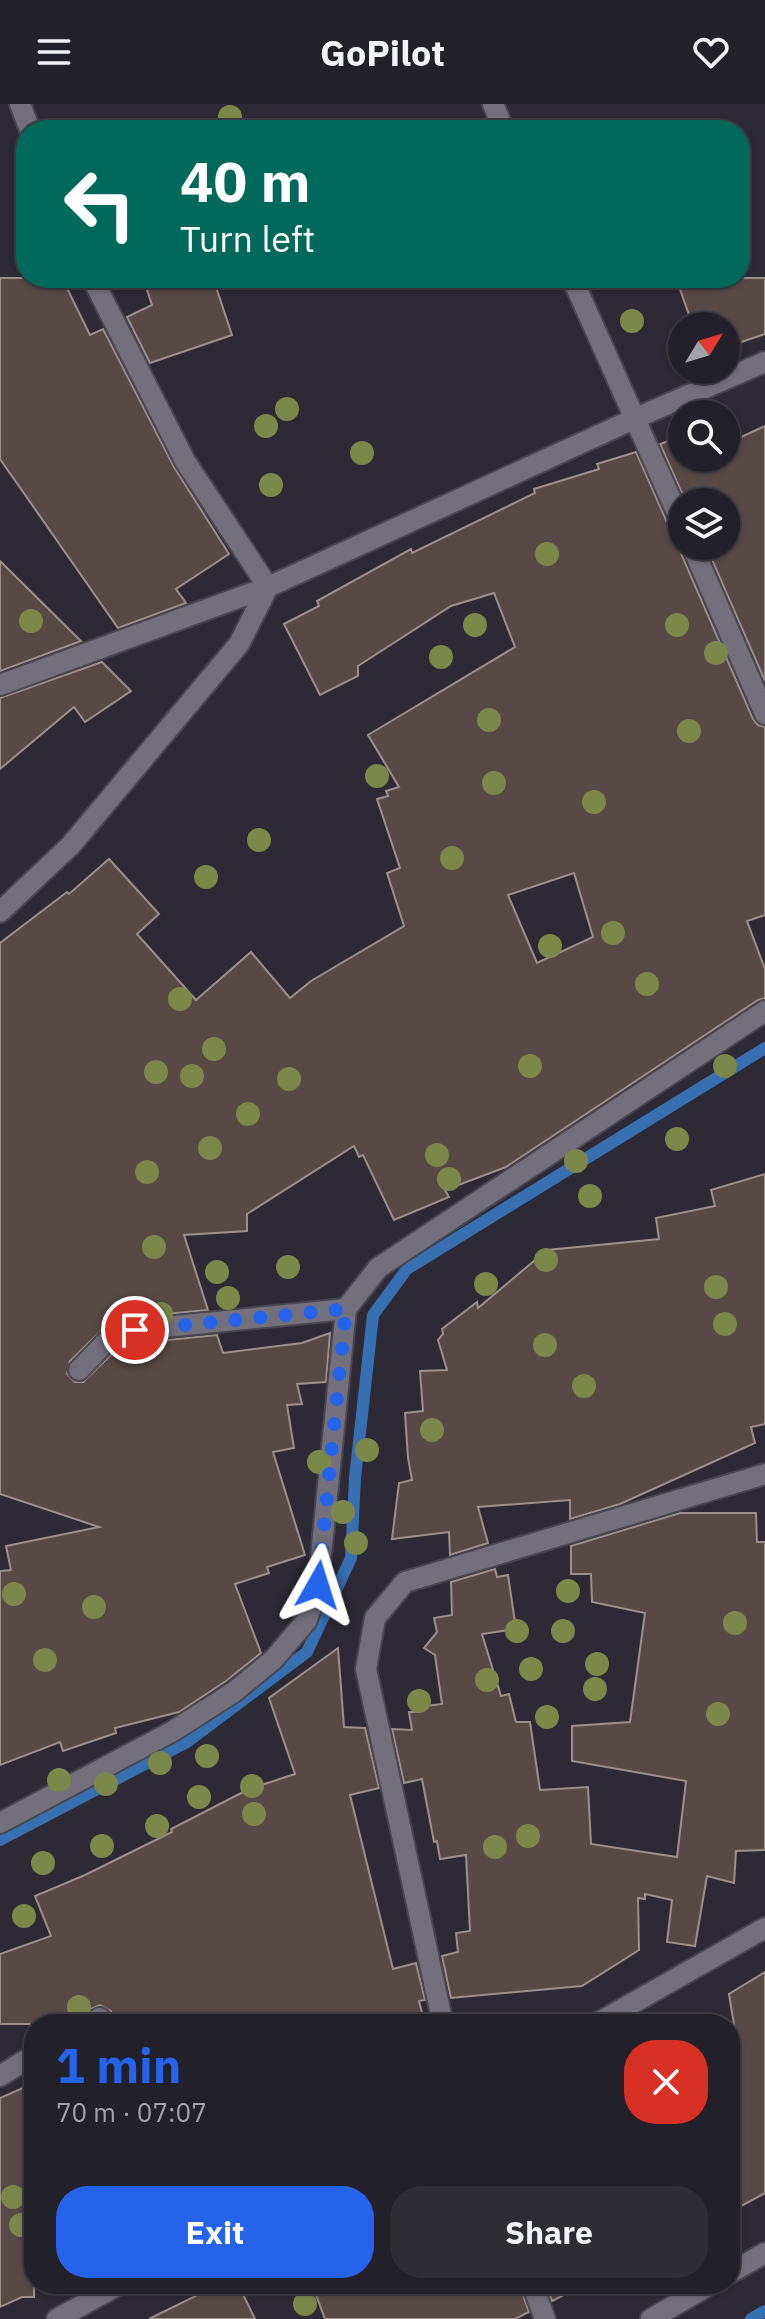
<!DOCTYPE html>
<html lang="en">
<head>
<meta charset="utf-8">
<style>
	:root { --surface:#222028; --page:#2e2d34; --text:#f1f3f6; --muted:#a2a3a8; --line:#3f3e45; --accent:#2563eb }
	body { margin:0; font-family:"IBM Plex Sans",sans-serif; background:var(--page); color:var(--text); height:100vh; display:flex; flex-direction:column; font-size:30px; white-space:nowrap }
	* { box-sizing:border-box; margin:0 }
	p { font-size:26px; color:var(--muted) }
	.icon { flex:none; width:44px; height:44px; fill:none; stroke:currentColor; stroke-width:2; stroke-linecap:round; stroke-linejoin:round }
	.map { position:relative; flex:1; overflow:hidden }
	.drawer { position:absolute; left:24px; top:1910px; width:716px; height:280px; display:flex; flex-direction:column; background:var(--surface); border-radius:32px; box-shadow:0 2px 6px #0004,0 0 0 2px var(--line) }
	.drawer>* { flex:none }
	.hud { position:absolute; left:16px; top:16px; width:734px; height:168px; border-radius:32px; box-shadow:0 2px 6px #0004,0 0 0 2px var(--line); background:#00695c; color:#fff; overflow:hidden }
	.needle { width:52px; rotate:52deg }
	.buttons { position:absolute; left:668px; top:208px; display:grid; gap:16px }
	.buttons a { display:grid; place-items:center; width:72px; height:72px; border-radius:50%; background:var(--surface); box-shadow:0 2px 6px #0004,0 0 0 2px var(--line); font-size:40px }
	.pin { position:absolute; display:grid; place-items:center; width:68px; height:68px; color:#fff; margin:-34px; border:4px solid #fff; border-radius:50%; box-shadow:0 2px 8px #0007 }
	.me { position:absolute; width:88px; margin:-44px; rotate:6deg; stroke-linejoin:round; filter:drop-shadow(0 0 6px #0008) }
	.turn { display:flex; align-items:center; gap:28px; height:168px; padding:0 32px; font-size:36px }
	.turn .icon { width:104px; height:104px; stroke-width:2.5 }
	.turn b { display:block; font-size:56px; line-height:68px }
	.round { display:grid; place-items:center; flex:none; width:84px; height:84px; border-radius:32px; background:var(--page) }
	.head { display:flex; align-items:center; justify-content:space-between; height:136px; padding:0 32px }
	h1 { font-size:48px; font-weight:700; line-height:60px; color:var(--accent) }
	.button { display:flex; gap:16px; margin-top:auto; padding:16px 32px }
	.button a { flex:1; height:92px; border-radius:32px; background:var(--accent); color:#fff; font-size:32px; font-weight:700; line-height:92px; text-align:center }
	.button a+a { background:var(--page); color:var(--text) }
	header { display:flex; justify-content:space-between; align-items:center; height:104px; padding:0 32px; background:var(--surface); font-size:36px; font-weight:700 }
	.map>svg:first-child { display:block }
</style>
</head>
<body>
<header><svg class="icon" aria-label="menu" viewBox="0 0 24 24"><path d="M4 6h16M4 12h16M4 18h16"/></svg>GoPilot<svg class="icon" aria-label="heart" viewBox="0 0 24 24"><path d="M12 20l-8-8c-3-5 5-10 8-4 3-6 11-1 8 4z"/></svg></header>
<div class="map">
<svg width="765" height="2215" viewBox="0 0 765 2215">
	<rect width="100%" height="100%" fill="#2d2a35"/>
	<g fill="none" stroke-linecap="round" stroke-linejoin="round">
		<g stroke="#376fb1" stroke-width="12">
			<polyline points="0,1736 187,1638 307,1548 351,1454 355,1374 373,1211 407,1165 765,944"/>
			<polyline points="751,2215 765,2207"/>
		</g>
	</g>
	<g fill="#574a46" stroke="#9d8f8a" stroke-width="2" fill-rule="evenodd">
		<polygon points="0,174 62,174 90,231 103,225 174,363 229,450 176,485 186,499 118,524 0,355"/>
		<polygon points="143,174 213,174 232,231 150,259 127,213 152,201"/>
		<polygon points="676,174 765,174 765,230 726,243 726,222 693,222"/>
		<polygon points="765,322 765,577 706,442 726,442 726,398 686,398 660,340 682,332 682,354 726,354 726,340"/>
		<path d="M 636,348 L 670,425 L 675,431 L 682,433 L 680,447 L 753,615 L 758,621 L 765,623 L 765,811 L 747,817 L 765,865 L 765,894 L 758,896 L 506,1063 L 445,1086 L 449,1093 L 394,1116 L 363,1051 L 359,1053 L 354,1042 L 247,1110 L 247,1127 L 184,1131 L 208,1206 L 134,1213 L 105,1223 L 70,1257 L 67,1270 L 75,1278 L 83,1278 L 116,1246 L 138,1239 L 217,1231 L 223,1249 L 302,1239 L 330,1229 L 326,1278 L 297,1280 L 302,1300 L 287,1301 L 294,1344 L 273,1348 L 305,1451 L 267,1463 L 269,1469 L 235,1480 L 261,1549 L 226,1577 L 179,1608 L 115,1624 L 116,1629 L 63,1647 L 60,1638 L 0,1661 L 0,1467 L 11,1466 L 6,1442 L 99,1423 L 0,1390 L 0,839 L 67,788 L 69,790 L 109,755 L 159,810 L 137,830 L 196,896 L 251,848 L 290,894 L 311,877 L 404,822 L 387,769 L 400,764 L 377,695 L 388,692 L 386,687 L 399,683 L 368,631 L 515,543 L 494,489 L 451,502 L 358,562 L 358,572 L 320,591 L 284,520 L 319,502 L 317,497 L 411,445 L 412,449 L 535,389 L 534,385 L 599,365 L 597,360 ZM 574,769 L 593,833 L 537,859 L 508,791 Z"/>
		<polygon points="0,457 81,537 0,567"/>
		<polygon points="102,558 131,587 85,618 74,603 0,665 0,594"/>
		<polygon points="765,1070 765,1320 751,1323 755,1339 620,1400 570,1415 570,1396 478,1403 488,1439 450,1451 449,1428 392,1435 399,1379 412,1376 408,1354 405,1309 423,1307 420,1267 447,1266 438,1236 443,1230 442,1225 477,1198 478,1204 547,1146 659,1135 656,1114 715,1102 711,1086"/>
		<polygon points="680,1409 756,1409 757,1438 765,1438 765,1746 736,1747 734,1779 707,1772 695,1842 667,1838 672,1796 645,1790 645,1795 638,1794 639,1846 582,1882 451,1894 442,1852 458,1848 456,1829 470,1827 466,1751 440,1755 437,1737 434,1738 422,1675 404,1679 392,1625 412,1626 409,1608 418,1608 418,1603 442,1600 435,1551 424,1544 437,1528 434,1514 452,1511 451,1478 495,1465 497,1473 508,1471 516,1525 482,1530 501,1592 509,1590 516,1618 530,1618 540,1686 588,1683 591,1740 677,1753 686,1677 572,1657 572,1622 630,1618 645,1509 592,1498 591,1470 571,1470 571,1442"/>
		<polygon points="338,1544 344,1623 365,1624 379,1684 350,1691 393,1865 416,1859 425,1896 419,1897 425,1920 111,1920 111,1907 100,1901 82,1909 76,1920 0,1920 0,1850 51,1832 35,1792 85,1771 172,1728 171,1725 249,1685 295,1670 269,1594"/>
		<polygon points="765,1868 765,2089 730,2108 730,1934 736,1933 729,1890"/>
		<polygon points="34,1979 34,2193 22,2193 0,2203 0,1994"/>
		<polygon points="220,2180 238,2180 255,2215 149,2215"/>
		<polygon points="312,2180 519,2180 529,2208 515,2215 325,2215"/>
		<polygon points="546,2180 586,2180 552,2197"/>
	</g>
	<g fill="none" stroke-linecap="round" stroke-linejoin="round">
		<defs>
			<g id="minor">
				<polyline points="20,0 30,26"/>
				<polyline points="493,0 504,26"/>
				<polyline points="572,174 682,420"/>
				<polyline points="692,442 765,610"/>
				<polyline points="0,581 268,483 636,314 765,258"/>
				<polyline points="0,808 71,741 239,540 268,483 185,357 92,174"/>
				<polyline points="79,1266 109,1235 135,1226 346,1205"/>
				<polyline points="0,1719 173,1627 234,1588 274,1555 307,1516 318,1481 346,1205 378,1164 765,907"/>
				<polyline points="89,1920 100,1914"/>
				<polyline points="443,1920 366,1565 375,1514 405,1478 765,1370"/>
				<polyline points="596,1920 765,1824"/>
				<polyline points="0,1972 34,1951"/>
				<polyline points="730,2169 765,2149"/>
				<polyline points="532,2180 545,2215"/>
				<polyline points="57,2215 120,2180"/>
				<polyline points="651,2215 711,2180"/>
			</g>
		</defs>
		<use href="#minor" stroke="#48464f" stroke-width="24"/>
		<use href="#minor" stroke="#73707c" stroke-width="20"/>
	</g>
	<g fill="#7c884a">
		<circle cx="230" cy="13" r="12"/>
		<circle cx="632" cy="217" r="12"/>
		<circle cx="287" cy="305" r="12"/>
		<circle cx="266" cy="322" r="12"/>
		<circle cx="362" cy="349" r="12"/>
		<circle cx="271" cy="381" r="12"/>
		<circle cx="547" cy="450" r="12"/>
		<circle cx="31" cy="517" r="12"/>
		<circle cx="475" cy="521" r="12"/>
		<circle cx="677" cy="521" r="12"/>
		<circle cx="716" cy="549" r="12"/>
		<circle cx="441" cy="553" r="12"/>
		<circle cx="489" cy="616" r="12"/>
		<circle cx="689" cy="627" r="12"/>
		<circle cx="377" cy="672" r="12"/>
		<circle cx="494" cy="679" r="12"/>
		<circle cx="594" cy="698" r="12"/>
		<circle cx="259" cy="736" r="12"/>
		<circle cx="452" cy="754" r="12"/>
		<circle cx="206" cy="773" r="12"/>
		<circle cx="613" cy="829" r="12"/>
		<circle cx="550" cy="842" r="12"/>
		<circle cx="647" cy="880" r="12"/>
		<circle cx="180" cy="895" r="12"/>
		<circle cx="214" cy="945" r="12"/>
		<circle cx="530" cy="962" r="12"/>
		<circle cx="725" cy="962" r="12"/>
		<circle cx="156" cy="968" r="12"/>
		<circle cx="192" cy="972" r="12"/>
		<circle cx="289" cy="975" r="12"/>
		<circle cx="248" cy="1010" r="12"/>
		<circle cx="677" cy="1035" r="12"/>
		<circle cx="210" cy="1044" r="12"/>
		<circle cx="437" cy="1051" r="12"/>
		<circle cx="576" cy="1057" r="12"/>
		<circle cx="147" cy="1068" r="12"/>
		<circle cx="449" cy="1075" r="12"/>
		<circle cx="590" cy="1092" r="12"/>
		<circle cx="154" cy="1143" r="12"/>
		<circle cx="546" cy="1156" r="12"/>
		<circle cx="288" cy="1163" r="12"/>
		<circle cx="217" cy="1168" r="12"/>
		<circle cx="486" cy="1180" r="12"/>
		<circle cx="716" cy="1183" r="12"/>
		<circle cx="228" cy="1194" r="12"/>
		<circle cx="161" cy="1210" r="12"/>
		<circle cx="725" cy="1220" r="12"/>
		<circle cx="545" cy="1241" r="12"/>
		<circle cx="584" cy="1282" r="12"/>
		<circle cx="432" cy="1326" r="12"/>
		<circle cx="367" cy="1346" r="12"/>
		<circle cx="319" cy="1358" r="12"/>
		<circle cx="343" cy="1408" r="12"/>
		<circle cx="356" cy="1439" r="12"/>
		<circle cx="568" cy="1487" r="12"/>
		<circle cx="14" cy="1490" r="12"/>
		<circle cx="94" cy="1503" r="12"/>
		<circle cx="735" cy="1519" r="12"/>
		<circle cx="517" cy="1527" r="12"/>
		<circle cx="563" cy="1527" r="12"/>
		<circle cx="45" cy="1556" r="12"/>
		<circle cx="597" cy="1560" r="12"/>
		<circle cx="531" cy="1565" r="12"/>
		<circle cx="487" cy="1576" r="12"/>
		<circle cx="595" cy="1585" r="12"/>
		<circle cx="419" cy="1597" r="12"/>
		<circle cx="718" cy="1610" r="12"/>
		<circle cx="547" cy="1613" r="12"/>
		<circle cx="207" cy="1652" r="12"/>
		<circle cx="160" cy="1659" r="12"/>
		<circle cx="59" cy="1676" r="12"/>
		<circle cx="106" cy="1680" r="12"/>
		<circle cx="252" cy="1682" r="12"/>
		<circle cx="199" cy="1693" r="12"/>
		<circle cx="254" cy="1710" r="12"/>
		<circle cx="157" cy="1722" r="12"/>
		<circle cx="528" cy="1732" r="12"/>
		<circle cx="102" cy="1742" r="12"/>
		<circle cx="495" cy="1743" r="12"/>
		<circle cx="43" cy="1759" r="12"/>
		<circle cx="24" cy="1812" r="12"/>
		<circle cx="79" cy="1903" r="12"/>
		<circle cx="13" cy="2093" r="12"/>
		<circle cx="21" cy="2121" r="12"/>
		<circle cx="305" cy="2200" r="12"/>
	</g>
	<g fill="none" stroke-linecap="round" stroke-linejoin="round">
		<polyline stroke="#2563eb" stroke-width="14" stroke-dasharray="0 25.2" points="135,1226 346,1205 318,1481"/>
	</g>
</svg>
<div class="buttons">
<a><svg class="needle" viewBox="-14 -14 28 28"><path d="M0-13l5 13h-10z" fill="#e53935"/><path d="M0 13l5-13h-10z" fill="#a2a3a8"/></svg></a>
<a><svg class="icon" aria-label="search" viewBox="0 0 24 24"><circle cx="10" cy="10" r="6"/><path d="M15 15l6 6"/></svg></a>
<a><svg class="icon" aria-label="layers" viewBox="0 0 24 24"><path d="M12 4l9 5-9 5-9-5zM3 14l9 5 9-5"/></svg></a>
</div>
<div class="pin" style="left:135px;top:1226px;background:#d93025"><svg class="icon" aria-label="arrive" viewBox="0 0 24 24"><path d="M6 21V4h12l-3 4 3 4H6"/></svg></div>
<svg class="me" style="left:318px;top:1481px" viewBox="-20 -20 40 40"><path d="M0-17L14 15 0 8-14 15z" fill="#2563eb" stroke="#fff" stroke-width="4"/></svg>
<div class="hud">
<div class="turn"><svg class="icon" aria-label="left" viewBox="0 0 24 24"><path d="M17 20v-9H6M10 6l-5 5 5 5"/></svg><div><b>40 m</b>Turn left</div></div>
</div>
<section class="drawer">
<div class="head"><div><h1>1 min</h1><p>70 m · 07:07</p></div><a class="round" style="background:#d93025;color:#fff"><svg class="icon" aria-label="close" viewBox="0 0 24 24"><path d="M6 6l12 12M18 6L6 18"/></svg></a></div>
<div class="button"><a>Exit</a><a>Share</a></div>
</section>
</div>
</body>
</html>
